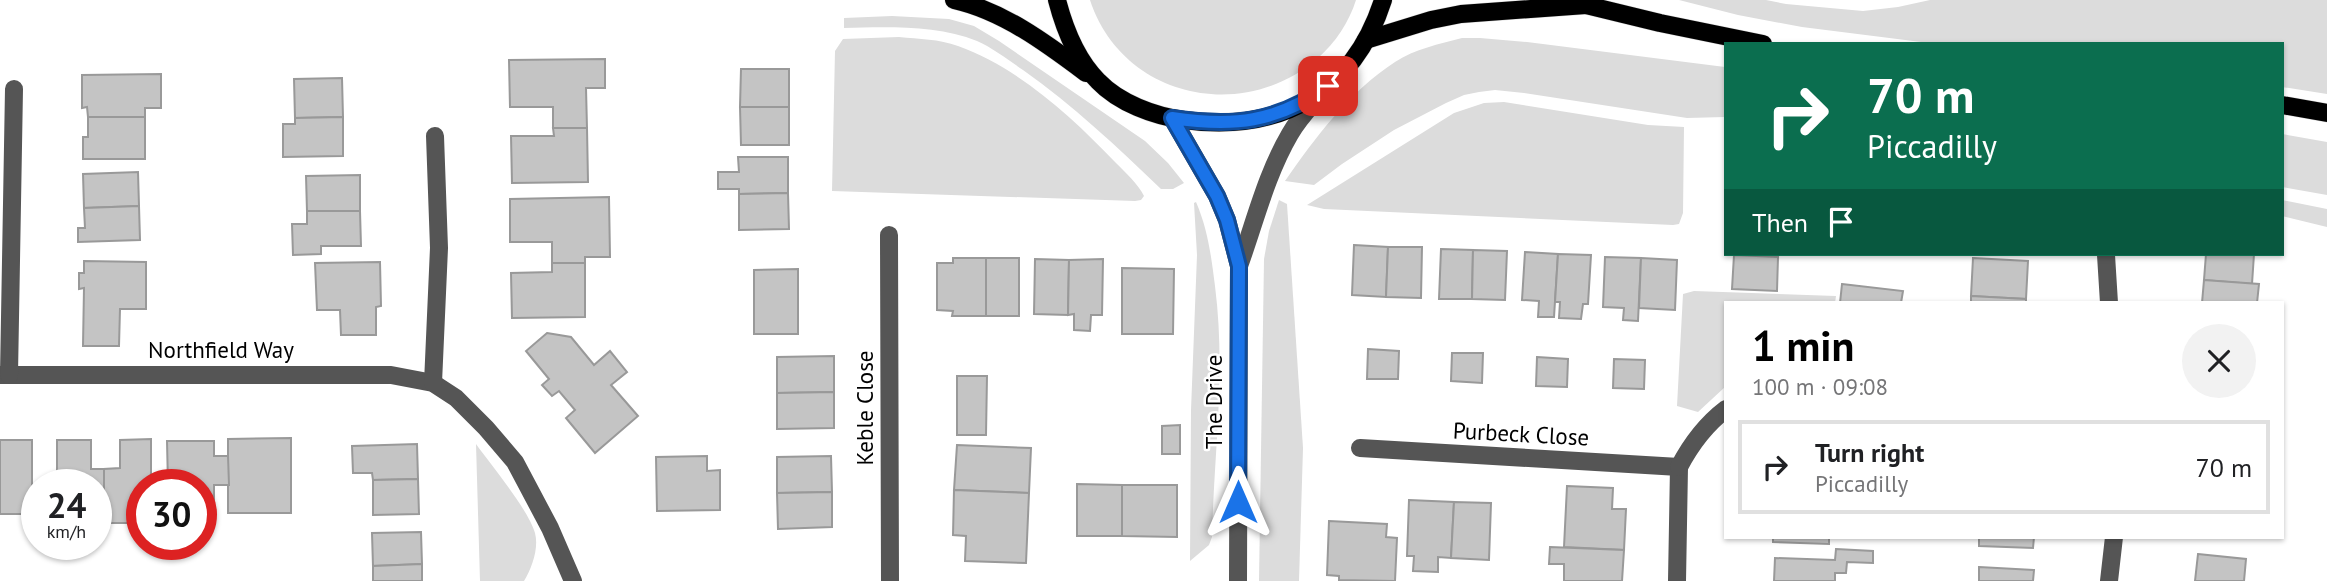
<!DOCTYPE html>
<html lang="en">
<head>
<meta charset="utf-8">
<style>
	:root { --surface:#fff; --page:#f2f2f2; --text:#202124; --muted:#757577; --line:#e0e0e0; --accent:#000 }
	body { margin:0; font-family:"PT Sans",sans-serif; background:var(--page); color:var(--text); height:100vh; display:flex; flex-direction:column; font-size:26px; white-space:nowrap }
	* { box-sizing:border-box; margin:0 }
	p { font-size:23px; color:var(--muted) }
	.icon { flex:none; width:38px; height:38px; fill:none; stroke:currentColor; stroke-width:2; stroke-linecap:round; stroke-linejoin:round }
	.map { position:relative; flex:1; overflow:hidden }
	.sheet { position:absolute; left:1724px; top:301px; width:560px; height:238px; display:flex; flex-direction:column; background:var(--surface); border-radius:0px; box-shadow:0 2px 5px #0004 }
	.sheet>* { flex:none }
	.hud { position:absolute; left:1724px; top:42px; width:560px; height:214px; border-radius:0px; box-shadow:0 2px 5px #0004; background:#0b6e4f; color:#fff; overflow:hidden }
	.speed { position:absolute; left:21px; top:469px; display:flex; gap:14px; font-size:35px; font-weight:700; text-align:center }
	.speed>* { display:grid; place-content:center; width:91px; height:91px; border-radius:50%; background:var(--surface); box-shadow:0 2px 5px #0004; line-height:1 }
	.speed small { font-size:18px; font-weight:400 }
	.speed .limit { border:10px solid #d22; background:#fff; color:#111 }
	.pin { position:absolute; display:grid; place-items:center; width:60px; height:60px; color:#fff; margin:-30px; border-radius:14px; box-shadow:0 4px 10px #0006 }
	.me { position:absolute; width:77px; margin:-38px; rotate:0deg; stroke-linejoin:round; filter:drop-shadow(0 0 5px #0008) }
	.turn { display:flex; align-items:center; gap:24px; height:147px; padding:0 28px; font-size:32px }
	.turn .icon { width:91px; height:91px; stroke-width:2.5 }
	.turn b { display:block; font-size:49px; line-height:60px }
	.then { display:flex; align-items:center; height:66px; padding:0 28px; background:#0003; gap:14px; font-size:26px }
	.round { display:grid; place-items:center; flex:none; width:74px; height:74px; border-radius:37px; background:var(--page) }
	.summary { display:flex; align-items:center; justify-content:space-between; height:119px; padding:0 28px }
	h1 { font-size:42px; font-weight:800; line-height:52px; color:var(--accent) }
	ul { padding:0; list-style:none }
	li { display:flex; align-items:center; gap:21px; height:94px; margin:0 14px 10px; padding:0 14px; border:4px solid var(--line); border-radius:0px }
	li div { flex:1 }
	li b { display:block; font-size:26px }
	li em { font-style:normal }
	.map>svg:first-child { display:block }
</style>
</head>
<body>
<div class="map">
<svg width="2327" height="581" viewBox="0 0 2327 581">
	<rect width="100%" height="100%" fill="#fff"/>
	<g fill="#dcdcdc">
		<path d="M 1090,0 L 1356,0 C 1349,22 1336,42 1318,58 C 1243,124 1122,98 1090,0 Z"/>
		<polygon points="1679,0 1766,0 1786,4 1863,11 1898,7 1930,0 2327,0 2327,94 2282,87 2282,44 1937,44 1802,27 1738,15"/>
		<path d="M 892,16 L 949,19 L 974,26 L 999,41 L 1145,141 L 1168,163 L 1184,183 L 1173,189 L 1161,189 C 1117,147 1073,105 1023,70 C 1008,60 993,48 977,41 C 937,25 887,27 844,28 L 844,18 Z"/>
		<path d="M 899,37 C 919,39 939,39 958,46 C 1019,68 1072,117 1116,163 C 1126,173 1138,184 1144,196 L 1141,200 L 1135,201 L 832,191 L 835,51 L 843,39 Z"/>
		<path d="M 1462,38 L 1480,38 L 1527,42 L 1725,67 L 1725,117 L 1687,118 L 1524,93 L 1495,90 L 1479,92 L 1464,95 L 1446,103 L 1394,130 L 1342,164 L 1314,185 L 1285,181 C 1315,138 1350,91 1395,62 C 1415,49 1439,44 1462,38 Z"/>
		<polygon points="1504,102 1648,125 1684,127 1683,213 1679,224 1673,225 1324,209 1307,205 1454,113 1484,103"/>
		<polygon points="2282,134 2327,142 2327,195 2282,187"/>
		<polygon points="1279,200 1287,204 1303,448 1299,581 1259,581 1264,259 1269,231"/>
		<polygon points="2282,200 2327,209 2327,227 2282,216"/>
		<path d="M 1196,202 C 1208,230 1211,255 1215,286 C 1226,372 1214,451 1212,537 L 1209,545 L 1190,561 L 1191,410 L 1197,255 L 1194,203 Z"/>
		<polygon points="1694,291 1836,296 1835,303 1726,303 1725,387 1698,412 1677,406 1683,294"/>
		<path d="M 476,444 C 491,465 528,509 535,533 C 539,548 532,568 524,581 L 480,581 Z"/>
	</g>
	<g fill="#c4c4c4" stroke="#999" stroke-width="2">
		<polygon points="605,59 605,88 586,88 587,128 553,128 553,107 510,107 509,60"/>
		<polygon points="741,69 789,69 789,107 740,107"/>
		<polygon points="161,74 161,108 145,108 145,117 88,117 87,107 82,108 82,75"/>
		<polygon points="342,78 343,117 295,118 294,79"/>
		<polygon points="740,107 789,107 789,145 741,145"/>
		<polygon points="88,117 145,117 145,159 83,159 83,137 88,137"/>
		<polygon points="343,117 343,156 283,157 283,124 295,124 295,118"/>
		<polygon points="553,128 587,128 588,182 512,183 511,136 554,136"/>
		<polygon points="738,157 788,157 788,193 739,194 739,189 718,189 718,172 739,172"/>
		<polygon points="138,172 139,206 84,208 83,174"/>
		<polygon points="360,175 360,211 307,211 306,176"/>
		<polygon points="788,193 789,229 739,230 739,194"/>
		<polygon points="609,197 610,257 585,257 585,263 552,263 552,242 510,242 510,199"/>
		<polygon points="139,206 140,240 78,242 78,228 85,228 84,208"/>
		<polygon points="307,211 360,211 361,246 321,246 321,254 293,255 292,224 307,224"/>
		<polygon points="1354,245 1388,247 1386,297 1352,295"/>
		<polygon points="1388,247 1422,247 1421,298 1386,297"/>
		<polygon points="1441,249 1473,250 1472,299 1439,299"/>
		<polygon points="1473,250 1507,251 1505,300 1472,299"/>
		<polygon points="1525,252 1558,254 1554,317 1538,317 1539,301 1522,300"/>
		<polygon points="1558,254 1591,255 1588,304 1583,304 1581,319 1559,318 1560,302 1555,302"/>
		<polygon points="2206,254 2254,254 2252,284 2204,280"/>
		<polygon points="1734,255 1778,257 1777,291 1732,289"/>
		<polygon points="1605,257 1641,258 1638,321 1623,320 1624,308 1603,307"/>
		<polygon points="953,258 986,258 986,316 952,316 953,311 937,310 937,263 953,263"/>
		<rect x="986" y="258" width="33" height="58"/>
		<polygon points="1641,258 1677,260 1675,310 1639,308"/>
		<polygon points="1973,258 2028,261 2026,299 1971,296"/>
		<polygon points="1035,259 1069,260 1068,315 1034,314"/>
		<polygon points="1103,259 1102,315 1091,315 1090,331 1074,330 1074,314 1068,315 1069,260"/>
		<polygon points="84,261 146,262 146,309 120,309 119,346 83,346 84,288 79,289 79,273 84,273"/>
		<polygon points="380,262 381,306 376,307 376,335 341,335 340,310 317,310 315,263"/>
		<polygon points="552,263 585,263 585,317 512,318 511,273 552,272"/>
		<polygon points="1122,268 1174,269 1173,334 1122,334"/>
		<polygon points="798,269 798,334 754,334 754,270"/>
		<polygon points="2204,280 2259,284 2257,303 2202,303"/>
		<polygon points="1842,284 1903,291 1901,303 1840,303"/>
		<polygon points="1971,296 2026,299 2026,303 1971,303"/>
		<polygon points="547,333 571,337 594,365 610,351 627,372 611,385 638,416 595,453 566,418 575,410 559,391 552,396 542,385 549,379 526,351"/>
		<polygon points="1368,349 1399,351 1398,379 1367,379"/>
		<polygon points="1452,353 1483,353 1482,383 1451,381"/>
		<polygon points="834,356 834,392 777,393 777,357"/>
		<polygon points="1537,357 1568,359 1567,387 1536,386"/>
		<polygon points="1614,359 1645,360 1644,389 1613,388"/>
		<polygon points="957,376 987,376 986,435 957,435"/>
		<polygon points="834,392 834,428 777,429 777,393"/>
		<polygon points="1180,425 1180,454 1162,454 1162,426"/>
		<polygon points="291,438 291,513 228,513 228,439"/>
		<polygon points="151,439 151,485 142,485 142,523 104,523 104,469 120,468 120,440"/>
		<rect x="0" y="440" width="32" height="74"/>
		<polygon points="57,440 91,440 91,469 104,469 104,532 96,532 96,485 57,485"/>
		<polygon points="167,441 214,441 214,456 228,456 229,485 214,485 214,514 201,514 201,485 168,485"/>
		<polygon points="417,444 418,479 373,480 372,473 353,473 352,446"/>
		<polygon points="957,445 1031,448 1029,493 954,490"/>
		<polygon points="707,456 707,471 720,470 720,510 657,511 656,457"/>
		<polygon points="831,456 832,492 777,493 777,457"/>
		<polygon points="418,479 419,514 373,515 373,480"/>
		<polygon points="1077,484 1122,485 1122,536 1077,536"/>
		<polygon points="1122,485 1177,485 1177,537 1122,536"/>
		<polygon points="1567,486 1613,488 1612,509 1626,509 1624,550 1564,547"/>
		<polygon points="954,490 1029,493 1026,563 965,561 966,536 953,535"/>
		<polygon points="832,492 832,527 778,529 777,493"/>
		<polygon points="1409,500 1454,502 1451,558 1438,557 1438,572 1413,571 1414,556 1407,556"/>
		<polygon points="1454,502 1491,503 1489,560 1451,558"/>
		<polygon points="1329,521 1387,524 1386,537 1397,538 1395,581 1339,580 1339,576 1327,575"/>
		<polygon points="421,532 422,564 373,566 372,533"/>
		<polygon points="1773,537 1829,537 1829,544 1773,542"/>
		<polygon points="1979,537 2034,537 2033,548 1979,546"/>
		<polygon points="1550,547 1624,550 1622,581 1564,581 1564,564 1549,564"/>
		<polygon points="1836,549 1873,551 1873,563 1847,562 1846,573 1835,573 1835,581 1774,581 1775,558 1835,560"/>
		<polygon points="2198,554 2246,559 2244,581 2195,581"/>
		<polygon points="422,564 422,581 373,581 373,566"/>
		<polygon points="1979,567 2034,570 2033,581 1979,581"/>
	</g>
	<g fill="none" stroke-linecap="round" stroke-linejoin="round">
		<defs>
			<g id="major">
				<path d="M 954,0 C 1003,11 1046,43 1086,73"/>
				<path d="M 1057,0 C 1064,27 1077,60 1098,81 C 1119,103 1154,116 1184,120 C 1279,133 1353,94 1383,0"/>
				<polyline points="1577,0 1586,5 1660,23 1763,44"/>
				<polyline points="1366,40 1431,20 1461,14 1586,5"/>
				<polyline points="2282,105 2327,113"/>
			</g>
		</defs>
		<use href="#major" stroke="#dbdbdb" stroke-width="19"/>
		<g stroke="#555" stroke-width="18">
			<polyline points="1172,118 1217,196 1227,220 1239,266 1238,581"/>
			<polyline points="889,235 890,581"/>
			<polyline points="2106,255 2109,303"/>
			<path d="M 1239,266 C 1255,222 1266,175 1290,134 C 1299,118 1312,105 1323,92"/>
			<polyline points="0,375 391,375 433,383 456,398 486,428 515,462 550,528 573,581"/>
			<polyline points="9,375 14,89"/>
			<polyline points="433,383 439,248 435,136"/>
			<polyline points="1360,448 1679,467 1677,581"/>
			<path d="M 1679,467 C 1691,444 1705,425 1726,409"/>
			<polyline points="2109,581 2114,537"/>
		</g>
		<use href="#major" stroke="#000" stroke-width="18"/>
	</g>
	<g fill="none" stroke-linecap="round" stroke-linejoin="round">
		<defs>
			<path id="route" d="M 1238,502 L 1239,266 L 1227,220 L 1217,196 L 1172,118 C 1233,127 1276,123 1328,86"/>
		</defs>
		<use href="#route" stroke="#114b97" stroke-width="18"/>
		<use href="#route" stroke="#1a73e8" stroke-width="12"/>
	</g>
	<g text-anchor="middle" stroke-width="5" stroke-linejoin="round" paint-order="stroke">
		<g font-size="23" fill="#000" stroke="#fff">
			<text x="221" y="358">Northfield Way</text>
			<text transform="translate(1214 402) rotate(-90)" y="8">The Drive</text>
			<text transform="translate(865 408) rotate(-90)" y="8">Keble Close</text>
			<text transform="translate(1521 434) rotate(3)" y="8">Purbeck Close</text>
		</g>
	</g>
</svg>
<div class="speed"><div>24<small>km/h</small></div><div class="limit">30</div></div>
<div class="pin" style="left:1328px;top:86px;background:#d93025"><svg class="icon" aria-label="arrive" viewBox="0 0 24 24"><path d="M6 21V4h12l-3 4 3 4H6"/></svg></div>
<svg class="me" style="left:1238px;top:502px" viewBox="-20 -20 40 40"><path d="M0-17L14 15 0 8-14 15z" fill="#1a73e8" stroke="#fff" stroke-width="4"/></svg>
<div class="hud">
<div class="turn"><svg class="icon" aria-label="right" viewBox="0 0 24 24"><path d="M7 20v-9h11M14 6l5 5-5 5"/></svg><div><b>70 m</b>Piccadilly</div></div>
<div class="then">Then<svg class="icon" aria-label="arrive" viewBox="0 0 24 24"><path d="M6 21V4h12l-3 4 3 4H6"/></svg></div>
</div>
<section class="sheet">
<div class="summary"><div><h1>1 min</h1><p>100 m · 09:08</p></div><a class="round"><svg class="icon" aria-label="close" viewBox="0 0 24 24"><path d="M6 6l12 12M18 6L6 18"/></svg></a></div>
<ul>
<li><svg class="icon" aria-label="right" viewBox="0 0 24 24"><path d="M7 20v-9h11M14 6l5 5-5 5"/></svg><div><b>Turn right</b><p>Piccadilly</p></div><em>70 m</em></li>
</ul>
</section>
</div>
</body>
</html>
